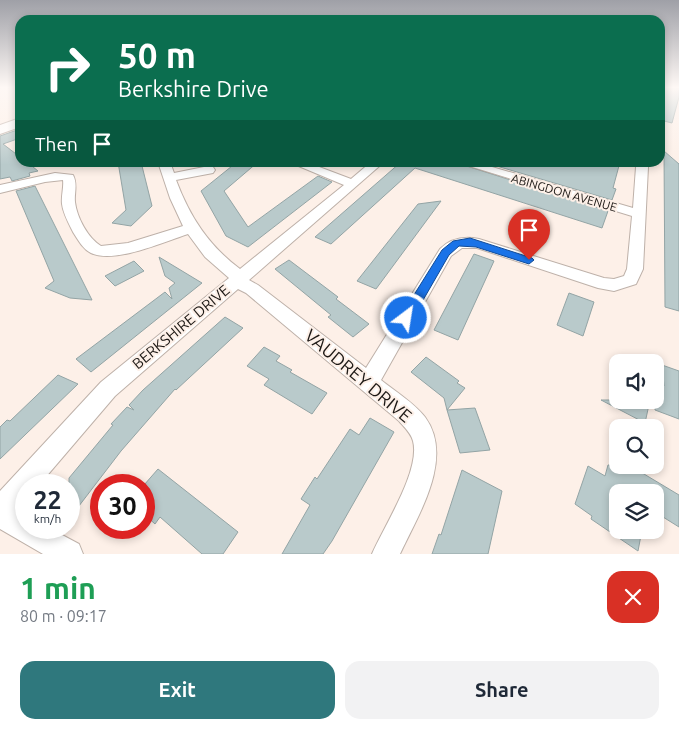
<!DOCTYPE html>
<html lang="en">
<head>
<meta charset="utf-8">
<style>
	:root { --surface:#fff; --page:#f2f2f3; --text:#1f2937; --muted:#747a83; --accent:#2f787d }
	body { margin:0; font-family:Ubuntu,sans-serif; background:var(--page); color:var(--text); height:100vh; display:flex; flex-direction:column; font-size:19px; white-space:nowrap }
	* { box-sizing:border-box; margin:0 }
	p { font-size:16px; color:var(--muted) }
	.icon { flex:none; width:28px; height:28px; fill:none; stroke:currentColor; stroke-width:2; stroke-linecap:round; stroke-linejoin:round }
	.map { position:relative; height:554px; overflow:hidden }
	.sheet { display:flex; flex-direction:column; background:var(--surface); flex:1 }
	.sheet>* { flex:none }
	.top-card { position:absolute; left:15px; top:15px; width:650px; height:152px; border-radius:15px; box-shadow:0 2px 8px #0003; background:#0b6e4f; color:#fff; overflow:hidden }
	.controls { position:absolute; left:609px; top:354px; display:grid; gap:10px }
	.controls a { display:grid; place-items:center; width:55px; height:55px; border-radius:10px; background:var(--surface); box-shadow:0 2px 8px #0003; font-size:25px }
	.speed { position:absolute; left:15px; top:474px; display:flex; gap:10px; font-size:25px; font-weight:700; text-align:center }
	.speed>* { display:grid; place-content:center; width:65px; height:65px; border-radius:50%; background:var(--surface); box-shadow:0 2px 8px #0003; line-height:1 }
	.speed small { font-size:12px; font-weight:400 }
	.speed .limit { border:8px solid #d22; background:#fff; color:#111 }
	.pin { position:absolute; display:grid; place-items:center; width:42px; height:42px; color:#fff; margin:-51px -21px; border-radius:50% 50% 50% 0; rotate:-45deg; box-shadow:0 0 5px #0007 }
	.pin .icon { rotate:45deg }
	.me { position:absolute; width:55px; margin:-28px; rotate:31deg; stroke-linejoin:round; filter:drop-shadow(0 0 4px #0008) }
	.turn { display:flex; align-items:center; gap:18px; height:105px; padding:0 20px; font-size:22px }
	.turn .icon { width:65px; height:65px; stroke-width:2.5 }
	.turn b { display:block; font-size:35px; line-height:42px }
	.then { display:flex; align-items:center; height:48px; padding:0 20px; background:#0003; gap:10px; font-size:19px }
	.round { display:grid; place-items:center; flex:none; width:52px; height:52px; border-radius:15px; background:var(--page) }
	.summary { display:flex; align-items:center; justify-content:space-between; height:85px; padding:0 20px }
	h1 { font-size:30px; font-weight:700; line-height:38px; color:#1e9e55 }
	.cta { display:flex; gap:10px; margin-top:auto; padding:10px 20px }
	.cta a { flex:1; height:58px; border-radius:15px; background:var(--accent); color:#fff; font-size:20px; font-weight:700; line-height:58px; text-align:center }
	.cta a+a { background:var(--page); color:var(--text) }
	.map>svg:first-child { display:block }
</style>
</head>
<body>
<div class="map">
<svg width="679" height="554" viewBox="0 0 679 554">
	<rect width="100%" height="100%" fill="#fdf0e8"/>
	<g fill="#b9cacb" stroke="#93a4a5">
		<polygon points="660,88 679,88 679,97 672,123 660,120"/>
		<polygon points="20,129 20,138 3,144 20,157 20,162 27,162 38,171 29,173 30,176 12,181 10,177 0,179 0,136"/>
		<polygon points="664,151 679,164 679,311 665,307"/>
		<polygon points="118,162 141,162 152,206 131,226 112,223 126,210"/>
		<polygon points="237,162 258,162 224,191 248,227 318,176 332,182 248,247 226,236 201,191"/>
		<polygon points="401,162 454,162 608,211 602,228 415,168 331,244 315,237"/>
		<polygon points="483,162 620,162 613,188 616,189 612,200"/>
		<polygon points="35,186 92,300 70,298 45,288 54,281 16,191"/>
		<polygon points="441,201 376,289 357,281 418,204"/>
		<polygon points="474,254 494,261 458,340 434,330"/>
		<polygon points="159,257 202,283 91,372 76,359 165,292 172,299 169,288 175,283 165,276"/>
		<polygon points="289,260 338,297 336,299 369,324 353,337 328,317 331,315 275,269"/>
		<polygon points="134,261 144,271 115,286 105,276"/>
		<polygon points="569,293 594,302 583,336 557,325"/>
		<polygon points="225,317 243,328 176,390 175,389 121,451 69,519 69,478 113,425 111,424 127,407 134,410 129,405 143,390"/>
		<polygon points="264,347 280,356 276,361 292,370 290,372 327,393 312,414 264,385 269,379 247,366"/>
		<polygon points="426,357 459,381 457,383 465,388 447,410 444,398 411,372"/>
		<polygon points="662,365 679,371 679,419 655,410 655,383 664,386"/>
		<polygon points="58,375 78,384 0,459 0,427 7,420 10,421"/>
		<polygon points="601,400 650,400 645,423"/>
		<polygon points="475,408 490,450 460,453 447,410"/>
		<polygon points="370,418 394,432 332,541 323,554 282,554 310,505 301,499 315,477 317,479 350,429 359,435"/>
		<polygon points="608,465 629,465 679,495 679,527 655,512 655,492 618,492 618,530 642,530 638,551 591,519 592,516 575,504 588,466 605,476"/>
		<polygon points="158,469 238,532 223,554 202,554 160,517 155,524 144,514 144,485"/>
		<polygon points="462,470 502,491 488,554 432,554 439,534 441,535"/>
	</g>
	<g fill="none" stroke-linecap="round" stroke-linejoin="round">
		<defs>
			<path id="street" d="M 158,162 L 170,162 L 174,173 L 209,166 L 213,167 L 215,170 L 213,173 L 176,180 C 190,217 208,245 240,269 L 344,185 L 289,162 L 306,162 L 351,179 L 371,162 L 384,162 L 249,280 L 258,285 L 366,368 L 440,249 C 451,238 464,236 479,239 L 604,278 L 614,279 L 624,276 L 627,269 L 632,216 L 456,162 L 475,162 L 633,208 L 636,167 L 633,162 L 644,162 L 648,167 L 643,269 L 636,284 L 614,291 L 598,288 L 477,248 L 462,248 L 451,256 L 381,380 C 396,392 413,402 425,417 C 455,458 418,515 400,554 L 372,554 C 384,526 421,470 413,441 C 411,433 404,427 399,421 L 246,293 L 238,289 L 115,396 L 39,485 L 26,485 L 26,499 L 17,509 L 26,514 L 26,528 L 49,528 L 79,544 L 83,554 L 43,554 L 0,529 L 0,491 L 101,382 L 229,278 L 205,257 L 188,234 C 164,242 114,264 91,253 C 83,249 78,240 73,232 C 69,224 63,213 62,204 C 61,196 64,188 63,180 L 45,182 L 0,193 L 0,185 L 55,173 L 73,175 C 78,184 74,193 75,202 C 77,218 88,238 101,246 L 128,243 L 183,226 L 170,198 Z"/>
			<polygon id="secondary" points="20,118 20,127 0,134 0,125"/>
		</defs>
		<use href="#street" stroke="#beb1a9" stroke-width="2"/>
		<use href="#secondary" stroke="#beb1a9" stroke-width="2"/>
		<use href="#street" fill="#fff" fill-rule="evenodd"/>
		<use href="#secondary" fill="#fff" fill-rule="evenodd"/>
	</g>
	<linearGradient id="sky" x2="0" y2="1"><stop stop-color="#9fa0a7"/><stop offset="0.53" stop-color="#fef8f5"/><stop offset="1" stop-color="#fef8f5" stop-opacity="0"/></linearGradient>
	<rect width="679" height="165" fill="url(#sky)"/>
	<polygon fill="#1a73e8" stroke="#114b97" points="470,238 532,258 534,260 529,264 476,247 459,246 449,255 411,321 402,321 400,318 402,314 442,250 453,241"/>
	<g text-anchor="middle" stroke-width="4" stroke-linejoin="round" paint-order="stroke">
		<g font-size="12" fill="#1c1815" stroke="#fdf0e8">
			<text transform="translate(564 193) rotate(16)" y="4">ABINGDON AVENUE</text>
		</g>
		<g font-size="15" fill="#1c1815" stroke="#fdf0e8">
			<text transform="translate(181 327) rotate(-40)" y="5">BERKSHIRE DRIVE</text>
		</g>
		<g font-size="18" fill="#1c1815" stroke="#fdf0e8">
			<text transform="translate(358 376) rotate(40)" y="6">VAUDREY DRIVE</text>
		</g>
	</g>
</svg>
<div class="controls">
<a><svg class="icon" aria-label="sound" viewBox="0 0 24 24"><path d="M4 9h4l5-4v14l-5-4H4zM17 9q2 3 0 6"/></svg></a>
<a><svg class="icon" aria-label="search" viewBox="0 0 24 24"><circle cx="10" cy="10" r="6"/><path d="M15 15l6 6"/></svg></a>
<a><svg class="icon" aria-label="layers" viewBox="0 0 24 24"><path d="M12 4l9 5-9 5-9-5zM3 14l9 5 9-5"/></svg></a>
</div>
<div class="speed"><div>22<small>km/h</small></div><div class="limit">30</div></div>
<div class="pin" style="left:529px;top:260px;background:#d93025"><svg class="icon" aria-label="arrive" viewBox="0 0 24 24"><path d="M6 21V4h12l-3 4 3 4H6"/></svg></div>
<svg class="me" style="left:406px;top:318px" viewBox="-20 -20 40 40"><circle r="17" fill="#1a73e8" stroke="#fff" stroke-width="3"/><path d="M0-11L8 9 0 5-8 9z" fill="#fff"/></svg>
<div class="top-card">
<div class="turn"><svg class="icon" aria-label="right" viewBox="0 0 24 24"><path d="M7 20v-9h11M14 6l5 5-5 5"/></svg><div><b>50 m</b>Berkshire Drive</div></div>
<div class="then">Then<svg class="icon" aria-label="arrive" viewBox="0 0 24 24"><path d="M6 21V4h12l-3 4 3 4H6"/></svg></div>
</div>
</div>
<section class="sheet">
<div class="summary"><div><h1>1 min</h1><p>80 m · 09:17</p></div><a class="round" style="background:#d93025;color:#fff"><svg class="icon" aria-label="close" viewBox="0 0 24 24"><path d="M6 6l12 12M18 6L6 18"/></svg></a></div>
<div class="cta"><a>Exit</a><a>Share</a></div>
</section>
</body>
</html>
